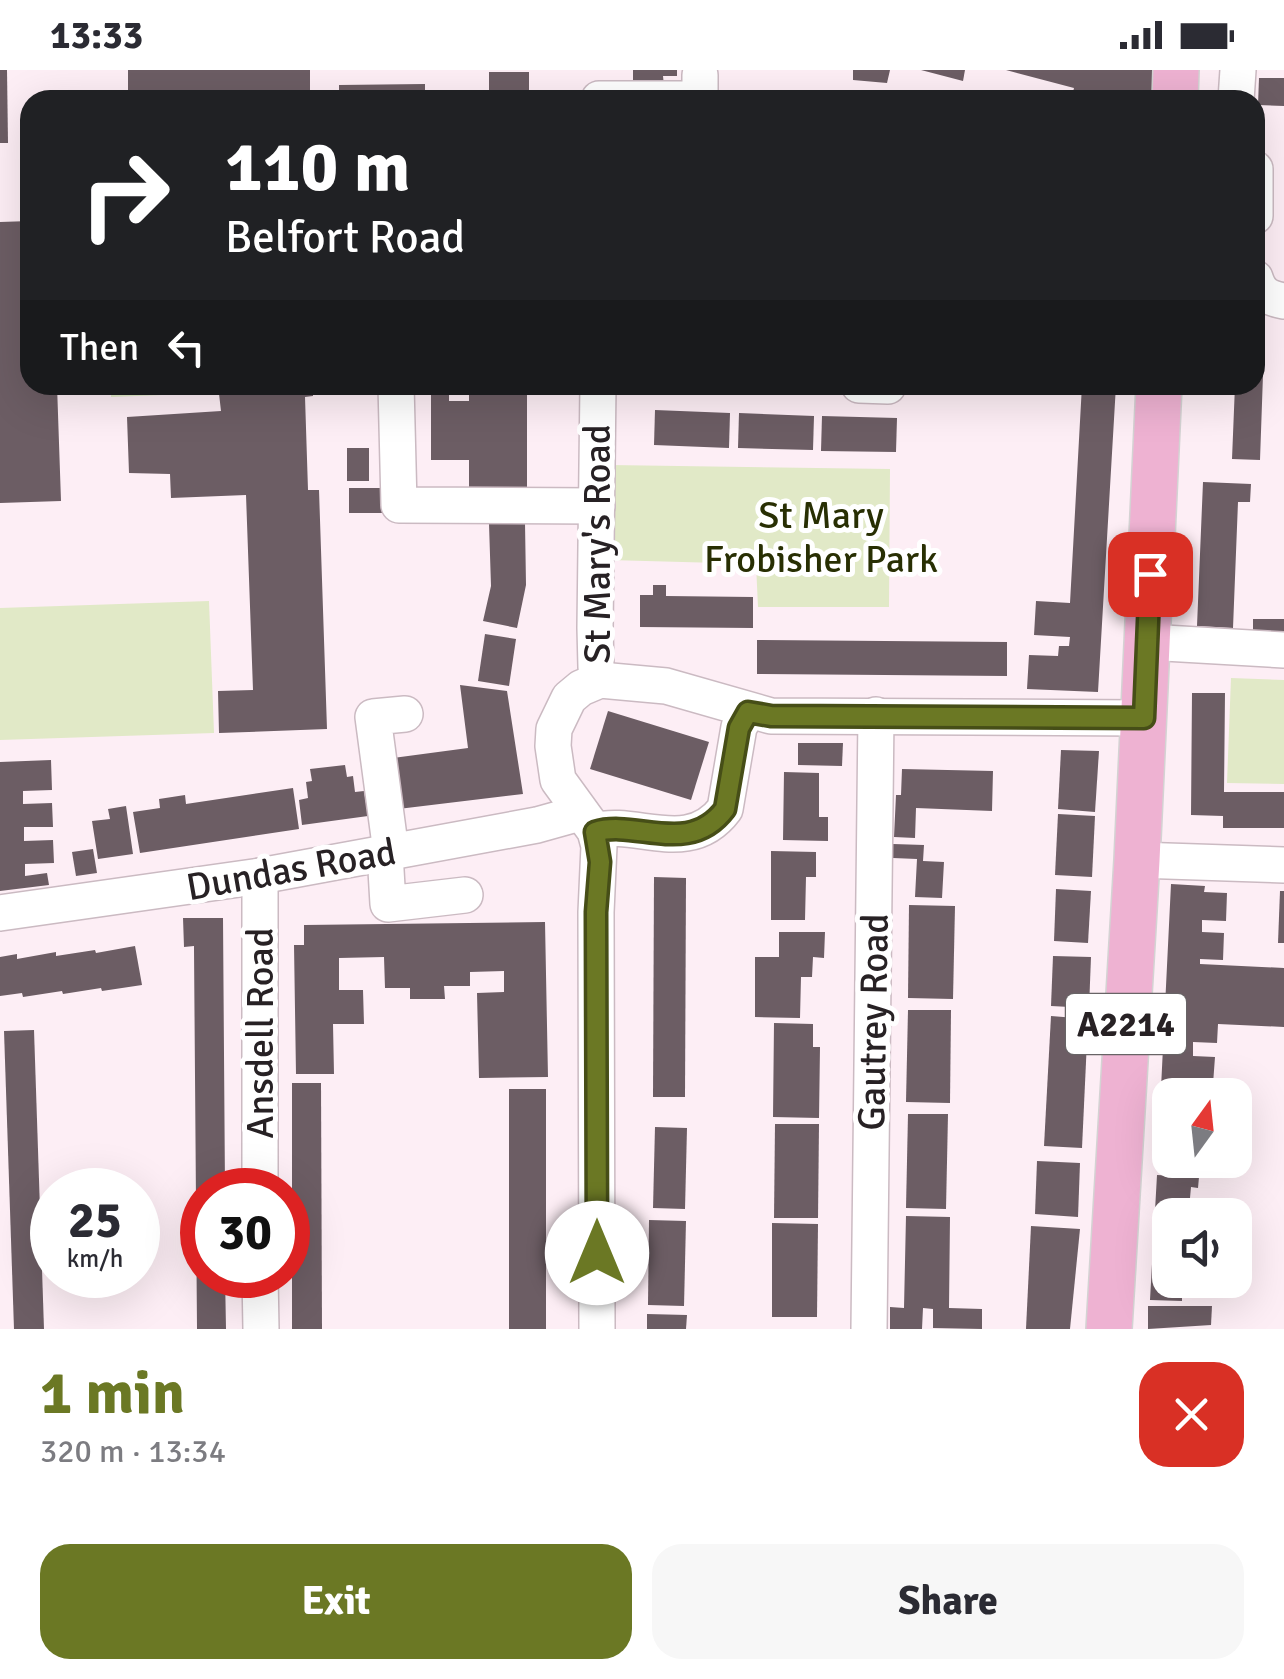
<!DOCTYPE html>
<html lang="en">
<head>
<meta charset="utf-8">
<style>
	:root { --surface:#fff; --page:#f7f7f7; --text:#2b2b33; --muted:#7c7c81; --accent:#6b7824 }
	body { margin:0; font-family:Signika,sans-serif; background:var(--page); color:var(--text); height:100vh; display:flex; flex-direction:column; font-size:38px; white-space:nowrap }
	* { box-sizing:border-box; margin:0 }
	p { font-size:32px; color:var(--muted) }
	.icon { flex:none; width:55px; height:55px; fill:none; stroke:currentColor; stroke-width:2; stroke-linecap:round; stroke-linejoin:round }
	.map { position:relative; height:1259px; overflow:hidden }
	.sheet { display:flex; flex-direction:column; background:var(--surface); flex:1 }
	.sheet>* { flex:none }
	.top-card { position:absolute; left:20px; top:20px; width:1245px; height:305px; border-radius:30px; box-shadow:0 10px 40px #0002; background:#202124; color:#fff; overflow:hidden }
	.needle { width:65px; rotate:15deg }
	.fabs { position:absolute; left:1152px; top:1008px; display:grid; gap:20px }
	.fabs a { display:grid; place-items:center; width:100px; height:100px; border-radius:20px; background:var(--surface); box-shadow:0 10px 40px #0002; font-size:50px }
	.speed { position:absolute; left:30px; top:1098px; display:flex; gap:20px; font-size:50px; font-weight:700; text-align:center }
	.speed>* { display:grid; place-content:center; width:130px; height:130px; border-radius:50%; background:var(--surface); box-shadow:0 10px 40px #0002; line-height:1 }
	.speed small { font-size:25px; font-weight:400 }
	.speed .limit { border:15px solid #d22; background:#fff; color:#111 }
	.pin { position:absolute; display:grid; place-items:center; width:85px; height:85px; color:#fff; margin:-42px; border-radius:20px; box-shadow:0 5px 15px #0006 }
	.me { position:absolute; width:110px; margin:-55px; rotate:0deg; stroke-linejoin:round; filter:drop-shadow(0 0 8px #0008) }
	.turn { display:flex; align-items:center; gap:35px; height:210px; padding:0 40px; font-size:45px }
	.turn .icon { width:130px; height:130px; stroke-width:2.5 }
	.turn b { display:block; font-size:70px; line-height:85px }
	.then { display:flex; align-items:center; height:95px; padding:0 40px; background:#0003; gap:20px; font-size:38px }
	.round { display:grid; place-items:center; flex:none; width:105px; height:105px; border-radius:30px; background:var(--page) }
	.head { display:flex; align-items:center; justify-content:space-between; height:170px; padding:0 40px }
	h1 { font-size:60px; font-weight:700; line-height:75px; color:var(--accent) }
	.button { display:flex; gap:20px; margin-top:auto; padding:20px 40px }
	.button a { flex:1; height:115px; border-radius:30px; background:var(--accent); color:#fff; font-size:40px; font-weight:700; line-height:115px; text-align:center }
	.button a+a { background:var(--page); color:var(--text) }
	.status { display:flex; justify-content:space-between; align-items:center; height:70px; padding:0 50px; background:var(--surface); direction:ltr }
	.status svg { height:28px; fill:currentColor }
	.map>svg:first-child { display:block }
</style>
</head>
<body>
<div class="status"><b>13:33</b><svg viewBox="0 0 49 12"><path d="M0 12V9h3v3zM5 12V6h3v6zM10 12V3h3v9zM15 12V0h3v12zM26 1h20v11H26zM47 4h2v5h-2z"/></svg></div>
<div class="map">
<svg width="1284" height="1259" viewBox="0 0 1284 1259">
	<rect width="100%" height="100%" fill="#fdeef5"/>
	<g fill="#e1e9c7">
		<polygon points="111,315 188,315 188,324 111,327"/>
		<polygon points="610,395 890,399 889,537 758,537 756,494 609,490"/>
		<polygon points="209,531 214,663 0,670 0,538"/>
		<polygon points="1231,608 1284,610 1284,714 1227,713"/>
	</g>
	<g fill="#6c5d64">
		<polygon points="0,0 7,0 8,73 0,73"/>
		<rect x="128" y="0" width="182" height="30"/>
		<polygon points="633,0 677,0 677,6 663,6 664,16 633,16"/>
		<polygon points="853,0 890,0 887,13 853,10"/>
		<polygon points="921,0 965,0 963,11"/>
		<polygon points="1006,0 1158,0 1153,30 1071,30 1074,18"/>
		<rect x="489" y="2" width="40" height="28"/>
		<polygon points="1259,8 1284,8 1284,36 1258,35"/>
		<polygon points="425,14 425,30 339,30 339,15"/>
		<polygon points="30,151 30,315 57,315 61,431 0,433 0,152"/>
		<polygon points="1255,248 1265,248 1260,390 1232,389 1235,315 1255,315"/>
		<polygon points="218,315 313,315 313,326 305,327 308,420 319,420 327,659 219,663 218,621 253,620 246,425 171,428 170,404 129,403 127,347 221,341"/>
		<polygon points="469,315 527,315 527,426 469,427 469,390 431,390 431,321 449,321 449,331 469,331"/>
		<polygon points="1082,315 1116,315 1098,622 1027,619 1029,585 1058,586 1059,576 1069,576 1070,567 1034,565 1036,531 1070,533"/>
		<polygon points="655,340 730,343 729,378 654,375"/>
		<polygon points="739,343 814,346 813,380 738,378"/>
		<polygon points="822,346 897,348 896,382 821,381"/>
		<rect x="347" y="378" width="22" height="33"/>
		<polygon points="1203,412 1251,414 1250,432 1238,432 1233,558 1197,556"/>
		<rect x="349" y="418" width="33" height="25"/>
		<polygon points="525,453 526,515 517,558 483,551 491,516 489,454"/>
		<polygon points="653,515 666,515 666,526 753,527 753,558 640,557 640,525 653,525"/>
		<polygon points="1253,549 1284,549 1284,567 1253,566"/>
		<polygon points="485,564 516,569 509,616 478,611"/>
		<polygon points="757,570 1007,572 1007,606 757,604"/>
		<polygon points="460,615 507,621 523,724 390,740 393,688 468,678"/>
		<polygon points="1192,623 1225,623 1224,722 1284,722 1284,758 1223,758 1223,746 1191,745"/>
		<polygon points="608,641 709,672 691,730 590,699"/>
		<polygon points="798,673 843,673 842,696 798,695"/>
		<polygon points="1061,680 1099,681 1095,742 1058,739"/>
		<polygon points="51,690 52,720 23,721 23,734 52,733 53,757 24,757 24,771 53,770 54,793 25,794 25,806 47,803 49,815 0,821 0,692"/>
		<polygon points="345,695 347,707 353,706 355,722 364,721 368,746 302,755 299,730 308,728 306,712 312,711 310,699"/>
		<polygon points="902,699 993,701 992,741 916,738 915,768 894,767 896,725 901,725"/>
		<polygon points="784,702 819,703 819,747 828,747 828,771 783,770"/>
		<polygon points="293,718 299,759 140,783 133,742 160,738 159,729 185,725 186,734"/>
		<polygon points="126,736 133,784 98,789 92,751 110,749 108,739"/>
		<polygon points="1058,744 1095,746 1092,807 1055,805"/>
		<polygon points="893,774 924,775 923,791 944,792 942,828 915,827 917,789 893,788"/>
		<polygon points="93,779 97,803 76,806 72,782"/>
		<polygon points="771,781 816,782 816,807 806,807 805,850 771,850"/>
		<polygon points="654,807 686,808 685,1027 653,1027"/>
		<polygon points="1171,814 1205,816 1204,822 1227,823 1226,851 1202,850 1202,862 1224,863 1223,890 1200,889 1200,894 1284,898 1284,957 1218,954 1217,973 1193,972 1193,986 1215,987 1213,1014 1192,1013 1192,1025 1170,1025 1170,1090 1178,1090 1177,1102 1157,1100"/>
		<polygon points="1056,819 1091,821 1088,873 1054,871"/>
		<polygon points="1280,821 1284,821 1284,873 1278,873"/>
		<polygon points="909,835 955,836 953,929 908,928"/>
		<polygon points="183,848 223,848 225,1120 202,1120 202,1205 225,1205 226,1259 197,1259 194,879 194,876 184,877"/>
		<polygon points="545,852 548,1007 479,1008 477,923 504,922 504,901 470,902 470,916 444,916 445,929 410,929 410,918 385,918 384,887 339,888 339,920 363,920 364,954 333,954 334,1004 296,1004 294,875 304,875 304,855"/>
		<polygon points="779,862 825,862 824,888 813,887 812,907 801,907 800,948 755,947 755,887 779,887"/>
		<polygon points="135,876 142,915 102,921 101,918 63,924 62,921 23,927 22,923 0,926 0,887 17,884 17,889 56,882 56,886 95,880 96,883"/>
		<polygon points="1053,886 1091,887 1089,938 1051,936"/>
		<polygon points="908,940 951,940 950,1033 906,1032"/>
		<polygon points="1051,946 1088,949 1082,1078 1044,1076"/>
		<polygon points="774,953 813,954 813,977 820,977 819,1048 773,1047"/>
		<polygon points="34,960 44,1259 14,1259 4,961"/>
		<polygon points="292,1013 321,1013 322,1259 292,1259"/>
		<rect x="509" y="1019" width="37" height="240"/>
		<polygon points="908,1044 948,1044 946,1139 906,1138"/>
		<polygon points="775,1054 819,1054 818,1148 774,1148"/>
		<polygon points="655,1057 687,1058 685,1139 653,1138"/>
		<polygon points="1037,1091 1080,1093 1078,1147 1035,1144"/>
		<polygon points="1157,1105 1199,1107 1198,1118 1191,1117 1190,1128 1206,1129 1205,1142 1170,1145 1170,1210 1210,1210 1210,1224 1182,1223 1182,1231 1150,1230"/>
		<polygon points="906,1146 950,1147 949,1238 982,1239 982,1259 933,1258 933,1239 923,1238 922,1259 890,1259 890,1237 904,1238"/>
		<polygon points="649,1150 686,1151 684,1236 648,1235"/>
		<polygon points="772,1153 818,1154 817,1247 772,1247"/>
		<polygon points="1031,1156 1080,1159 1070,1259 1026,1259"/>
		<polygon points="1148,1236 1212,1236 1211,1255 1148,1259"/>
		<polygon points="647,1244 687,1245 686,1259 647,1259"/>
	</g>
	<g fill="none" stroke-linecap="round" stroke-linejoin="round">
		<defs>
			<g id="minor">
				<polyline points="599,29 700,29 700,5"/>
				<polyline points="1236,30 1238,0"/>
				<polyline points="1255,99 1255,146"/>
				<path d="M 1255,208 C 1260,224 1268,228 1284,231"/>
				<polyline points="396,315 399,435 597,436"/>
				<polyline points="598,315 595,558 596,597 600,610"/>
				<polyline points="859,315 888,316"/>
				<polyline points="1147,572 1284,580"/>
				<path d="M 595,761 C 636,749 689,787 725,739 L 739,657 L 748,642"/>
				<polyline points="391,782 373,647 405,644"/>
				<polyline points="385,783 388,834 465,825"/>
				<polyline points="1137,790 1284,795"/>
				<polyline points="260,806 260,1120"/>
				<polyline points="0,843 260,806 537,755 580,743"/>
				<polyline points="260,1205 261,1259"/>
				<polyline points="597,1259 596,842 599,776 595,761 558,710 553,676 554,659 569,628 581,618 600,610 666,616 771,646 1143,648"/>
				<polyline points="869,1259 876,645"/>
			</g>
			<g id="major">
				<polyline points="1175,30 1176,0"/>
				<polyline points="1109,1259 1137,790 1159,315"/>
			</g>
		</defs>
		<use href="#minor" stroke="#cbbac2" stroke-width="38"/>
		<use href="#major" stroke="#d4d3d3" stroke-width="48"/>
		<use href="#minor" stroke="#fff" stroke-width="35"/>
		<use href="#major" stroke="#eeb2d2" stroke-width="45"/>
	</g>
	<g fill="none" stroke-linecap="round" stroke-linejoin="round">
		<defs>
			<path id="route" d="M 597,1183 L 596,842 L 600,792 L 595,762 C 636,749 689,787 725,739 L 739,658 L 748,642 L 771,646 L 1144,648 L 1150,504"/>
		</defs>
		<use href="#route" stroke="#464e17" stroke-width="25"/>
		<use href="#route" stroke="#6b7824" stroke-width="18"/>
	</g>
	<g text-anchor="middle" stroke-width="10" stroke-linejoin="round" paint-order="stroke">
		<rect fill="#fff" stroke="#686466" stroke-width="2.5" x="1066" y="924" width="120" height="60" rx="8"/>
		<g font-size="35" font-weight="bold" fill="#272124">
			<text x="1126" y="966">A2214</text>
		</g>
		<g font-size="38" fill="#282f03" stroke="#fff">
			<text x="821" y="458">St Mary<tspan x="821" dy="44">Frobisher Park</tspan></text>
		</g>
		<g font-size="38" fill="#272124" stroke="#fff">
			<text transform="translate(597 474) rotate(-90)" y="13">St Mary's Road</text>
			<text transform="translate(291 799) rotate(-10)" y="13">Dundas Road</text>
			<text transform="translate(873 952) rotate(-89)" y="13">Gautrey Road</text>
			<text transform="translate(260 963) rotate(-90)" y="13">Ansdell Road</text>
		</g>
	</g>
</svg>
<div class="fabs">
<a><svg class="needle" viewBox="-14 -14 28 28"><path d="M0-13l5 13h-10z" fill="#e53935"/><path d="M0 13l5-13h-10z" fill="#7c7c81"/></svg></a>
<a><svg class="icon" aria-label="sound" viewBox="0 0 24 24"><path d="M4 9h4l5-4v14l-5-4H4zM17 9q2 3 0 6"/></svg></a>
</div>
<div class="speed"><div>25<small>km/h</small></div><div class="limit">30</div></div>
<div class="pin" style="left:1150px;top:504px;background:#d93025"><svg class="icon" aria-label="arrive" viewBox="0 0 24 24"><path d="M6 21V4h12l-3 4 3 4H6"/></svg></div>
<svg class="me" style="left:597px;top:1183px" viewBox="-20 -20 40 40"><circle r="19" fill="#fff"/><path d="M0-13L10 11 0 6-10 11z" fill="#6b7824"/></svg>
<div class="top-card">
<div class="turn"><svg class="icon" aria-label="right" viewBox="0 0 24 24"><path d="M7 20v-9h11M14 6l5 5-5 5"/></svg><div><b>110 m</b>Belfort Road</div></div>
<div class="then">Then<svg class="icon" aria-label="left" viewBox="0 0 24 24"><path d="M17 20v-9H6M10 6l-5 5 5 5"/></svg></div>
</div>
</div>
<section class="sheet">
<div class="head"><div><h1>1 min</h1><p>320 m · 13:34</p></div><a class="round" style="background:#d93025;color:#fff"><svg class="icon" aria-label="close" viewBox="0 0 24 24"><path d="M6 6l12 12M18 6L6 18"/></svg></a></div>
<div class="button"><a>Exit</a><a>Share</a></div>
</section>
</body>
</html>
